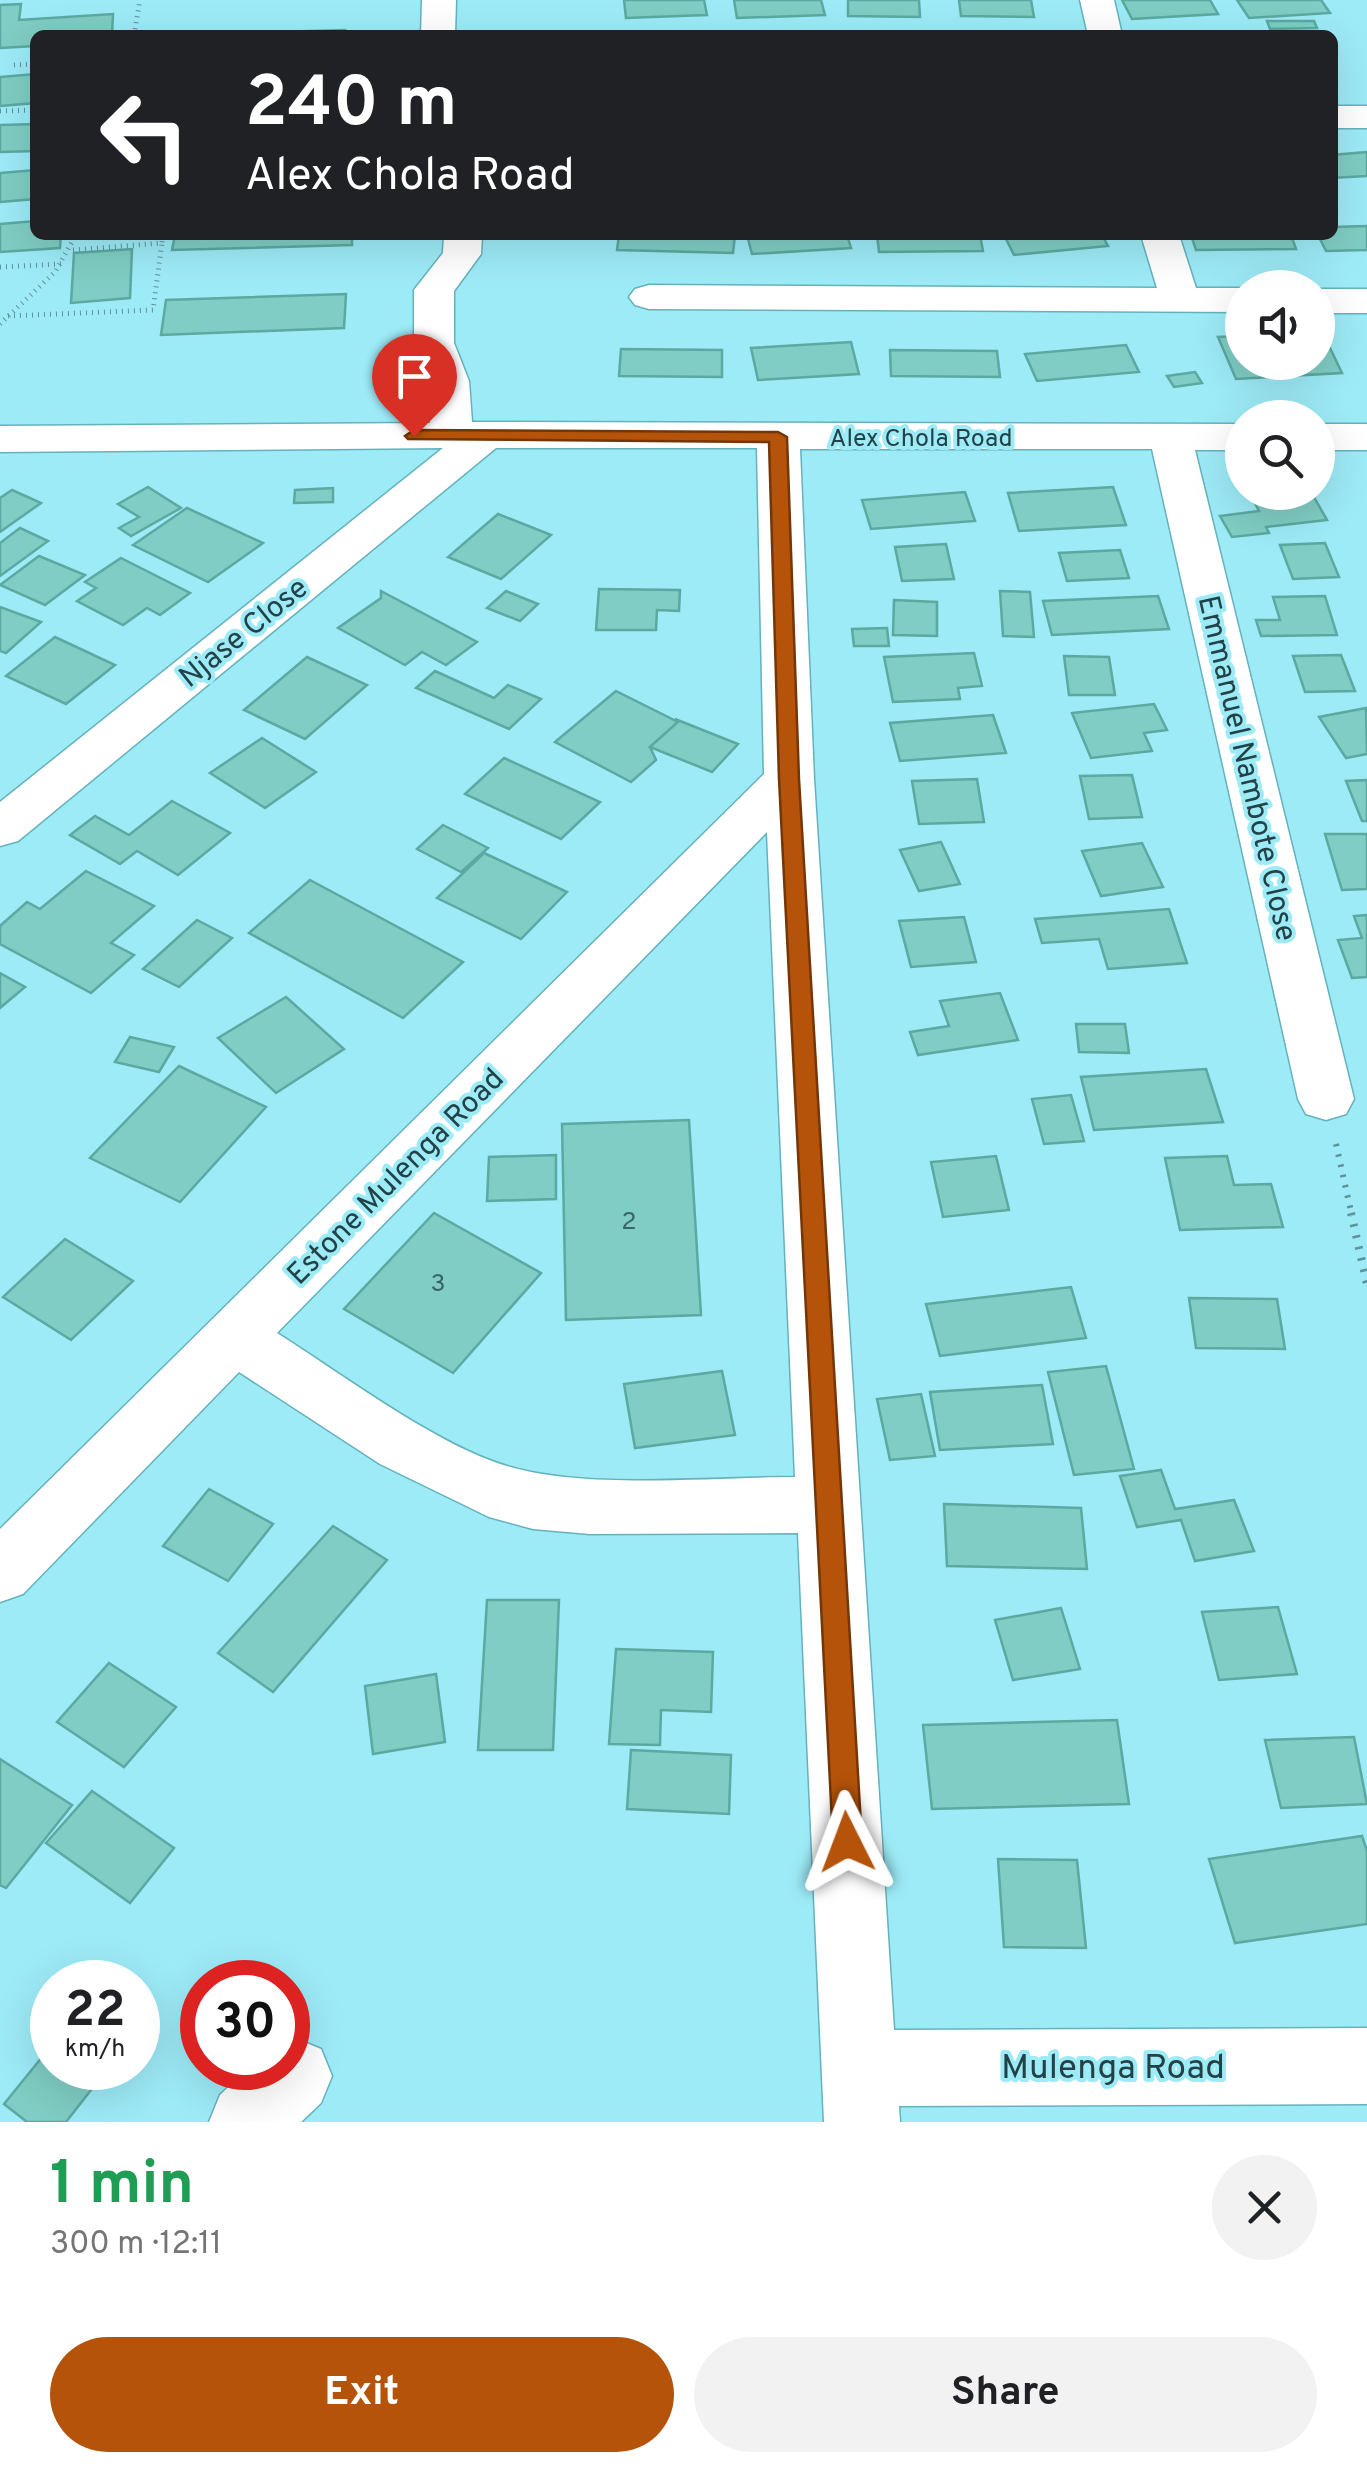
<!DOCTYPE html>
<html lang="en">
<head>
<meta charset="utf-8">
<style>
	:root { --surface:#fff; --page:#f2f2f2; --text:#202124; --muted:#757577; --accent:#b45309 }
	body { margin:0; font-family:Overpass,sans-serif; background:var(--page); color:var(--text); height:100vh; display:flex; flex-direction:column; font-size:38px; white-space:nowrap }
	* { box-sizing:border-box; margin:0 }
	p { font-size:32px; color:var(--muted) }
	.icon { flex:none; width:55px; height:55px; fill:none; stroke:currentColor; stroke-width:2; stroke-linecap:round; stroke-linejoin:round }
	.map { position:relative; height:2122px; overflow:hidden }
	.side { display:flex; flex-direction:column; background:var(--surface); flex:1 }
	.side>* { flex:none }
	.guide { position:absolute; left:30px; top:30px; width:1308px; height:210px; border-radius:15px; box-shadow:0 10px 40px #0002; background:#202124; color:#fff; overflow:hidden }
	.tools { position:absolute; left:1225px; top:270px; display:grid; gap:20px }
	.tools a { display:grid; place-items:center; width:110px; height:110px; border-radius:50%; background:var(--surface); box-shadow:0 10px 40px #0002; font-size:50px }
	.speed { position:absolute; left:30px; top:1960px; display:flex; gap:20px; font-size:50px; font-weight:700; text-align:center }
	.speed>* { display:grid; place-content:center; width:130px; height:130px; border-radius:50%; background:var(--surface); box-shadow:0 10px 40px #0002; line-height:1 }
	.speed small { font-size:25px; font-weight:400 }
	.speed .limit { border:15px solid #d22; background:#fff; color:#111 }
	.pin { position:absolute; display:grid; place-items:center; width:85px; height:85px; color:#fff; margin:-102px -42px; border-radius:50% 50% 50% 0; rotate:-45deg; box-shadow:0 0 10px #0007 }
	.pin .icon { rotate:45deg }
	.me { position:absolute; width:110px; margin:-55px; rotate:357deg; stroke-linejoin:round; filter:drop-shadow(0 0 8px #0008) }
	.turn { display:flex; align-items:center; gap:35px; height:210px; padding:0 50px; font-size:45px }
	.turn .icon { width:130px; height:130px; stroke-width:2.5 }
	.turn b { display:block; font-size:70px; line-height:85px }
	.round { display:grid; place-items:center; flex:none; width:105px; height:105px; border-radius:52px; background:var(--page) }
	.head { display:flex; align-items:center; justify-content:space-between; height:170px; padding:0 50px }
	h1 { font-size:60px; font-weight:700; line-height:75px; color:#1e9e55 }
	.action { display:flex; gap:20px; margin-top:auto; padding:20px 50px }
	.action a { flex:1; height:115px; border-radius:60px; background:var(--accent); color:#fff; font-size:40px; font-weight:700; line-height:115px; text-align:center }
	.action a+a { background:var(--page); color:var(--text) }
	.map>svg:first-child { display:block }
</style>
</head>
<body>
<div class="map">
<svg width="1367" height="2122" viewBox="0 0 1367 2122">
	<rect width="100%" height="100%" fill="#9debf7"/>
	<g fill="#7fcdc4" stroke="#5ba9a1" stroke-width="2.5">
		<polygon points="624,0 704,0 707,15 626,18"/>
		<polygon points="734,0 821,0 825,15 737,18"/>
		<polygon points="848,0 919,0 920,17 848,16"/>
		<polygon points="959,0 1031,0 1034,17 961,16"/>
		<polygon points="1122,0 1210,0 1218,14 1132,19"/>
		<polygon points="1237,0 1321,0 1330,13 1249,18"/>
		<polygon points="21,4 19,20 113,14 112,35 35,35 35,46 0,48 0,5"/>
		<polygon points="1267,21 1314,21 1317,28 1270,29"/>
		<polygon points="345,30 344,35 161,35"/>
		<polygon points="35,74 35,103 0,106 0,77"/>
		<polygon points="35,124 35,151 0,152 0,125"/>
		<polygon points="1367,152 1367,176 1332,178 1332,155"/>
		<polygon points="35,170 35,199 0,202 0,173"/>
		<polygon points="35,221 35,235 61,235 60,248 0,252 0,224"/>
		<polygon points="1367,226 1367,250 1326,251 1318,235 1332,235 1332,227"/>
		<polygon points="175,235 352,235 352,245 172,250"/>
		<polygon points="619,235 735,235 733,253 617,250"/>
		<polygon points="747,235 847,235 851,248 752,254"/>
		<polygon points="877,235 980,235 983,251 879,252"/>
		<polygon points="1004,235 1102,235 1108,246 1014,255"/>
		<polygon points="1191,235 1291,235 1296,249 1196,250"/>
		<polygon points="132,249 130,298 71,303 74,253"/>
		<polygon points="346,294 344,328 161,335 166,300"/>
		<polygon points="1242,336 1242,362 1318,362 1318,348 1330,348 1342,373 1236,379 1218,337"/>
		<polygon points="851,342 859,374 758,380 751,348"/>
		<polygon points="1126,345 1139,372 1037,381 1025,354"/>
		<polygon points="621,349 722,350 722,377 619,376"/>
		<polygon points="890,350 997,351 1000,377 891,376"/>
		<polygon points="1195,372 1202,383 1174,387 1167,376"/>
		<polygon points="148,487 181,508 131,536 119,528 139,517 118,504"/>
		<polygon points="1113,487 1126,525 1019,531 1008,493"/>
		<polygon points="333,488 333,502 294,503 295,490"/>
		<polygon points="12,490 41,503 0,532 0,498"/>
		<polygon points="965,492 975,521 871,529 862,500"/>
		<polygon points="1249,492 1311,492 1327,520 1266,527 1269,533 1232,537 1220,516 1259,511"/>
		<polygon points="187,508 263,543 208,582 133,545"/>
		<polygon points="498,514 551,535 501,579 448,557"/>
		<polygon points="20,528 48,541 0,576 0,543"/>
		<polygon points="1325,543 1339,577 1293,579 1280,545"/>
		<polygon points="946,544 954,579 902,581 895,547"/>
		<polygon points="1120,550 1129,578 1067,581 1059,553"/>
		<polygon points="39,556 85,575 45,605 0,585"/>
		<polygon points="121,558 190,593 160,615 147,608 123,625 77,601 96,588 85,582"/>
		<polygon points="599,589 680,590 679,611 657,610 656,630 596,630"/>
		<polygon points="381,591 477,642 446,665 422,652 405,665 338,628 381,598"/>
		<polygon points="506,591 538,604 520,621 487,608"/>
		<polygon points="1000,591 1030,592 1034,637 1003,636"/>
		<polygon points="1158,596 1169,629 1052,635 1043,601"/>
		<polygon points="1325,596 1337,635 1261,636 1256,620 1280,620 1273,597"/>
		<polygon points="894,600 937,602 937,636 893,635"/>
		<polygon points="0,607 41,622 6,653 0,651"/>
		<polygon points="887,628 889,646 854,646 852,629"/>
		<polygon points="55,637 115,665 66,704 6,676"/>
		<polygon points="974,653 982,686 958,688 960,699 893,702 884,657"/>
		<polygon points="1341,655 1355,691 1305,692 1293,656"/>
		<polygon points="1064,656 1109,657 1115,695 1069,695"/>
		<polygon points="307,657 367,685 305,739 244,710"/>
		<polygon points="435,671 494,698 508,685 541,699 509,729 416,688"/>
		<polygon points="616,691 678,722 650,747 656,760 631,782 555,742"/>
		<polygon points="1154,704 1167,730 1144,733 1152,751 1091,758 1072,713"/>
		<polygon points="1366,708 1367,754 1346,758 1319,717"/>
		<polygon points="993,715 1006,753 900,761 890,723"/>
		<polygon points="675,719 738,744 712,772 650,747 678,722"/>
		<polygon points="262,738 316,772 265,808 210,773"/>
		<polygon points="504,758 600,802 561,839 465,794"/>
		<polygon points="1132,775 1142,817 1089,819 1080,776"/>
		<polygon points="977,779 984,822 919,824 912,781"/>
		<polygon points="1367,780 1367,821 1362,821 1346,781"/>
		<polygon points="172,801 230,833 178,875 137,851 120,864 70,835 95,816 129,835"/>
		<polygon points="443,825 488,848 461,872 417,849"/>
		<polygon points="1325,834 1367,834 1367,889 1342,890"/>
		<polygon points="941,842 960,884 919,891 900,850"/>
		<polygon points="1142,843 1163,887 1101,896 1082,851"/>
		<polygon points="484,853 567,892 521,939 437,898"/>
		<polygon points="86,871 154,906 111,943 134,955 91,993 0,944 0,926 27,902 40,909"/>
		<polygon points="310,880 463,962 403,1018 249,933"/>
		<polygon points="1169,909 1187,963 1108,969 1099,939 1042,943 1035,919"/>
		<polygon points="1367,915 1367,977 1352,978 1338,940 1362,938 1354,916"/>
		<polygon points="964,917 976,962 911,967 899,921"/>
		<polygon points="197,920 232,938 179,987 143,969"/>
		<polygon points="0,973 25,987 0,1008"/>
		<polygon points="1000,993 1018,1040 918,1055 910,1032 949,1026 940,1001"/>
		<polygon points="286,997 344,1049 276,1093 218,1038"/>
		<polygon points="1076,1024 1125,1024 1129,1053 1079,1052"/>
		<polygon points="130,1037 174,1047 159,1072 115,1062"/>
		<polygon points="179,1066 266,1107 180,1202 90,1158"/>
		<polygon points="1206,1069 1223,1122 1094,1130 1081,1077"/>
		<polygon points="1071,1095 1084,1141 1044,1144 1032,1099"/>
		<polygon points="689,1120 701,1315 566,1320 562,1124"/>
		<polygon points="556,1155 556,1199 487,1201 489,1157"/>
		<polygon points="996,1156 1009,1210 943,1217 931,1162"/>
		<polygon points="1227,1156 1234,1185 1271,1184 1283,1227 1180,1230 1165,1158"/>
		<polygon points="434,1213 541,1273 453,1373 344,1309"/>
		<polygon points="65,1239 133,1281 71,1340 3,1297"/>
		<polygon points="1071,1287 1086,1338 940,1356 926,1304"/>
		<polygon points="1189,1298 1277,1299 1285,1349 1196,1348"/>
		<polygon points="1106,1366 1134,1469 1074,1475 1048,1372"/>
		<polygon points="722,1371 735,1435 635,1448 624,1384"/>
		<polygon points="1042,1385 1053,1444 940,1450 930,1392"/>
		<polygon points="921,1394 935,1456 890,1460 877,1399"/>
		<polygon points="1161,1470 1175,1509 1234,1500 1254,1551 1195,1561 1181,1520 1137,1527 1120,1476"/>
		<polygon points="209,1489 273,1524 228,1581 163,1546"/>
		<polygon points="944,1504 1081,1508 1087,1569 947,1566"/>
		<polygon points="333,1526 387,1560 273,1692 218,1653"/>
		<polygon points="487,1600 559,1600 553,1750 478,1750"/>
		<polygon points="1278,1607 1297,1674 1219,1680 1202,1612"/>
		<polygon points="1061,1608 1080,1669 1013,1680 995,1620"/>
		<polygon points="616,1649 713,1652 711,1712 661,1710 660,1745 609,1744"/>
		<polygon points="109,1663 176,1707 124,1767 57,1722"/>
		<polygon points="436,1674 445,1742 373,1754 365,1686"/>
		<polygon points="1117,1720 1129,1804 932,1809 923,1725"/>
		<polygon points="1354,1737 1367,1804 1281,1808 1265,1740"/>
		<polygon points="631,1750 731,1755 729,1814 627,1809"/>
		<polygon points="0,1759 72,1805 6,1888 0,1885"/>
		<polygon points="92,1791 174,1848 130,1903 46,1843"/>
		<polygon points="1362,1836 1367,1851 1367,1924 1235,1943 1209,1859"/>
		<polygon points="998,1859 1077,1860 1086,1948 1004,1947"/>
		<polygon points="51,2046 52,2068 80,2068 98,2081 66,2122 27,2122 4,2104"/>
	</g>
	<g fill="none" stroke-linecap="round" stroke-linejoin="round">
		<defs>
			<g id="minor">
				<polygon points="422,0 456,0 455,35 421,35"/>
				<polygon points="1080,0 1114,0 1122,35 1088,35"/>
				<rect x="1332" y="106" width="35" height="22"/>
				<path d="M 444,235 L 482,235 L 481,254 L 454,291 L 454,343 L 469,381 L 472,422 L 1242,424 L 1242,450 L 1195,450 L 1354,1099 L 1346,1114 L 1326,1120 L 1306,1114 L 1298,1099 L 1152,449 L 800,449 L 814,779 L 894,2030 L 1367,2028 L 1367,2104 L 899,2106 L 900,2122 L 824,2122 L 798,1533 L 590,1534 L 533,1529 L 489,1517 L 380,1464 L 239,1372 L 23,1594 L 0,1602 L 0,1529 L 764,774 L 757,448 L 496,448 L 18,841 L 0,846 L 0,802 L 443,448 L 0,452 L 0,426 L 430,423 L 427,381 L 414,343 L 414,290 L 443,253 ZM 767,832 L 795,1477 C 712,1477 585,1490 507,1466 C 436,1445 342,1374 277,1333 Z"/>
				<polygon points="1141,235 1179,235 1196,288 1242,288 1242,312 649,309 635,305 629,297 635,289 649,285 1157,288"/>
				<rect x="1318" y="289" width="49" height="24"/>
				<rect x="1318" y="424" width="49" height="26"/>
				<polygon points="294,2038 321,2049 332,2076 321,2103 301,2122 209,2122 220,2095 248,2068 288,2068 288,2041"/>
			</g>
		</defs>
		<use href="#minor" stroke="#65b2bd" stroke-width="3"/>
		<g stroke="#5d939b" stroke-width="5" stroke-dasharray="1 5" stroke-linecap="butt">
			<polyline points="134,35 140,0"/>
			<polyline points="14,65 35,64"/>
			<polyline points="0,111 35,110"/>
			<polyline points="73,250 162,243 163,235"/>
			<polyline points="0,267 61,264"/>
			<polyline points="8,316 153,310 162,243"/>
			<polyline points="0,324 55,272 76,235"/>
		</g>
		<polyline stroke="#5d939b" stroke-width="6" stroke-dasharray="2.5 8" stroke-linecap="butt" points="1336,1144 1352,1216"/>
		<polyline stroke="#5d939b" stroke-width="8" stroke-dasharray="2.5 9" stroke-linecap="butt" points="1351,1213 1367,1284"/>
		<use href="#minor" fill="#fff" fill-rule="evenodd"/>
	</g>
	<polygon fill="#b45309" stroke="#753606" stroke-width="2.5" points="414,430 778,432 787,437 799,779 862,1842 858,1853 847,1857 837,1853 833,1842 779,779 769,442 408,439 405,436"/>
	<g text-anchor="middle" stroke-width="8" stroke-linejoin="round" paint-order="stroke">
		<g font-size="25" fill="#224247" stroke="#9debf7">
			<text x="921" y="446">Alex Chola Road</text>
		</g>
		<g font-size="25" fill="#396566">
			<text x="629" y="1229">2</text>
			<text x="438" y="1291">3</text>
		</g>
		<g font-size="30" fill="#224247" stroke="#9debf7">
			<text transform="translate(243 632) rotate(-39)" y="10">Njase Close</text>
			<text transform="translate(1248 768) rotate(77)" y="10">Emmanuel Nambote Close</text>
			<text transform="translate(395 1176) rotate(-45)" y="10">Estone Mulenga Road</text>
		</g>
		<g font-size="35" fill="#224247" stroke="#9debf7">
			<text x="1113" y="2078">Mulenga Road</text>
		</g>
	</g>
</svg>
<div class="tools">
<a><svg class="icon" aria-label="sound" viewBox="0 0 24 24"><path d="M4 9h4l5-4v14l-5-4H4zM17 9q2 3 0 6"/></svg></a>
<a><svg class="icon" aria-label="search" viewBox="0 0 24 24"><circle cx="10" cy="10" r="6"/><path d="M15 15l6 6"/></svg></a>
</div>
<div class="speed"><div>22<small>km/h</small></div><div class="limit">30</div></div>
<div class="pin" style="left:414px;top:436px;background:#d93025"><svg class="icon" aria-label="arrive" viewBox="0 0 24 24"><path d="M6 21V4h12l-3 4 3 4H6"/></svg></div>
<svg class="me" style="left:847px;top:1842px" viewBox="-20 -20 40 40"><path d="M0-17L14 15 0 8-14 15z" fill="#b45309" stroke="#fff" stroke-width="4"/></svg>
<div class="guide">
<div class="turn"><svg class="icon" aria-label="left" viewBox="0 0 24 24"><path d="M17 20v-9H6M10 6l-5 5 5 5"/></svg><div><b>240 m</b>Alex Chola Road</div></div>
</div>
</div>
<section class="side">
<div class="head"><div><h1>1 min</h1><p>300 m · 12:11</p></div><a class="round"><svg class="icon" aria-label="close" viewBox="0 0 24 24"><path d="M6 6l12 12M18 6L6 18"/></svg></a></div>
<div class="action"><a>Exit</a><a>Share</a></div>
</section>
</body>
</html>
